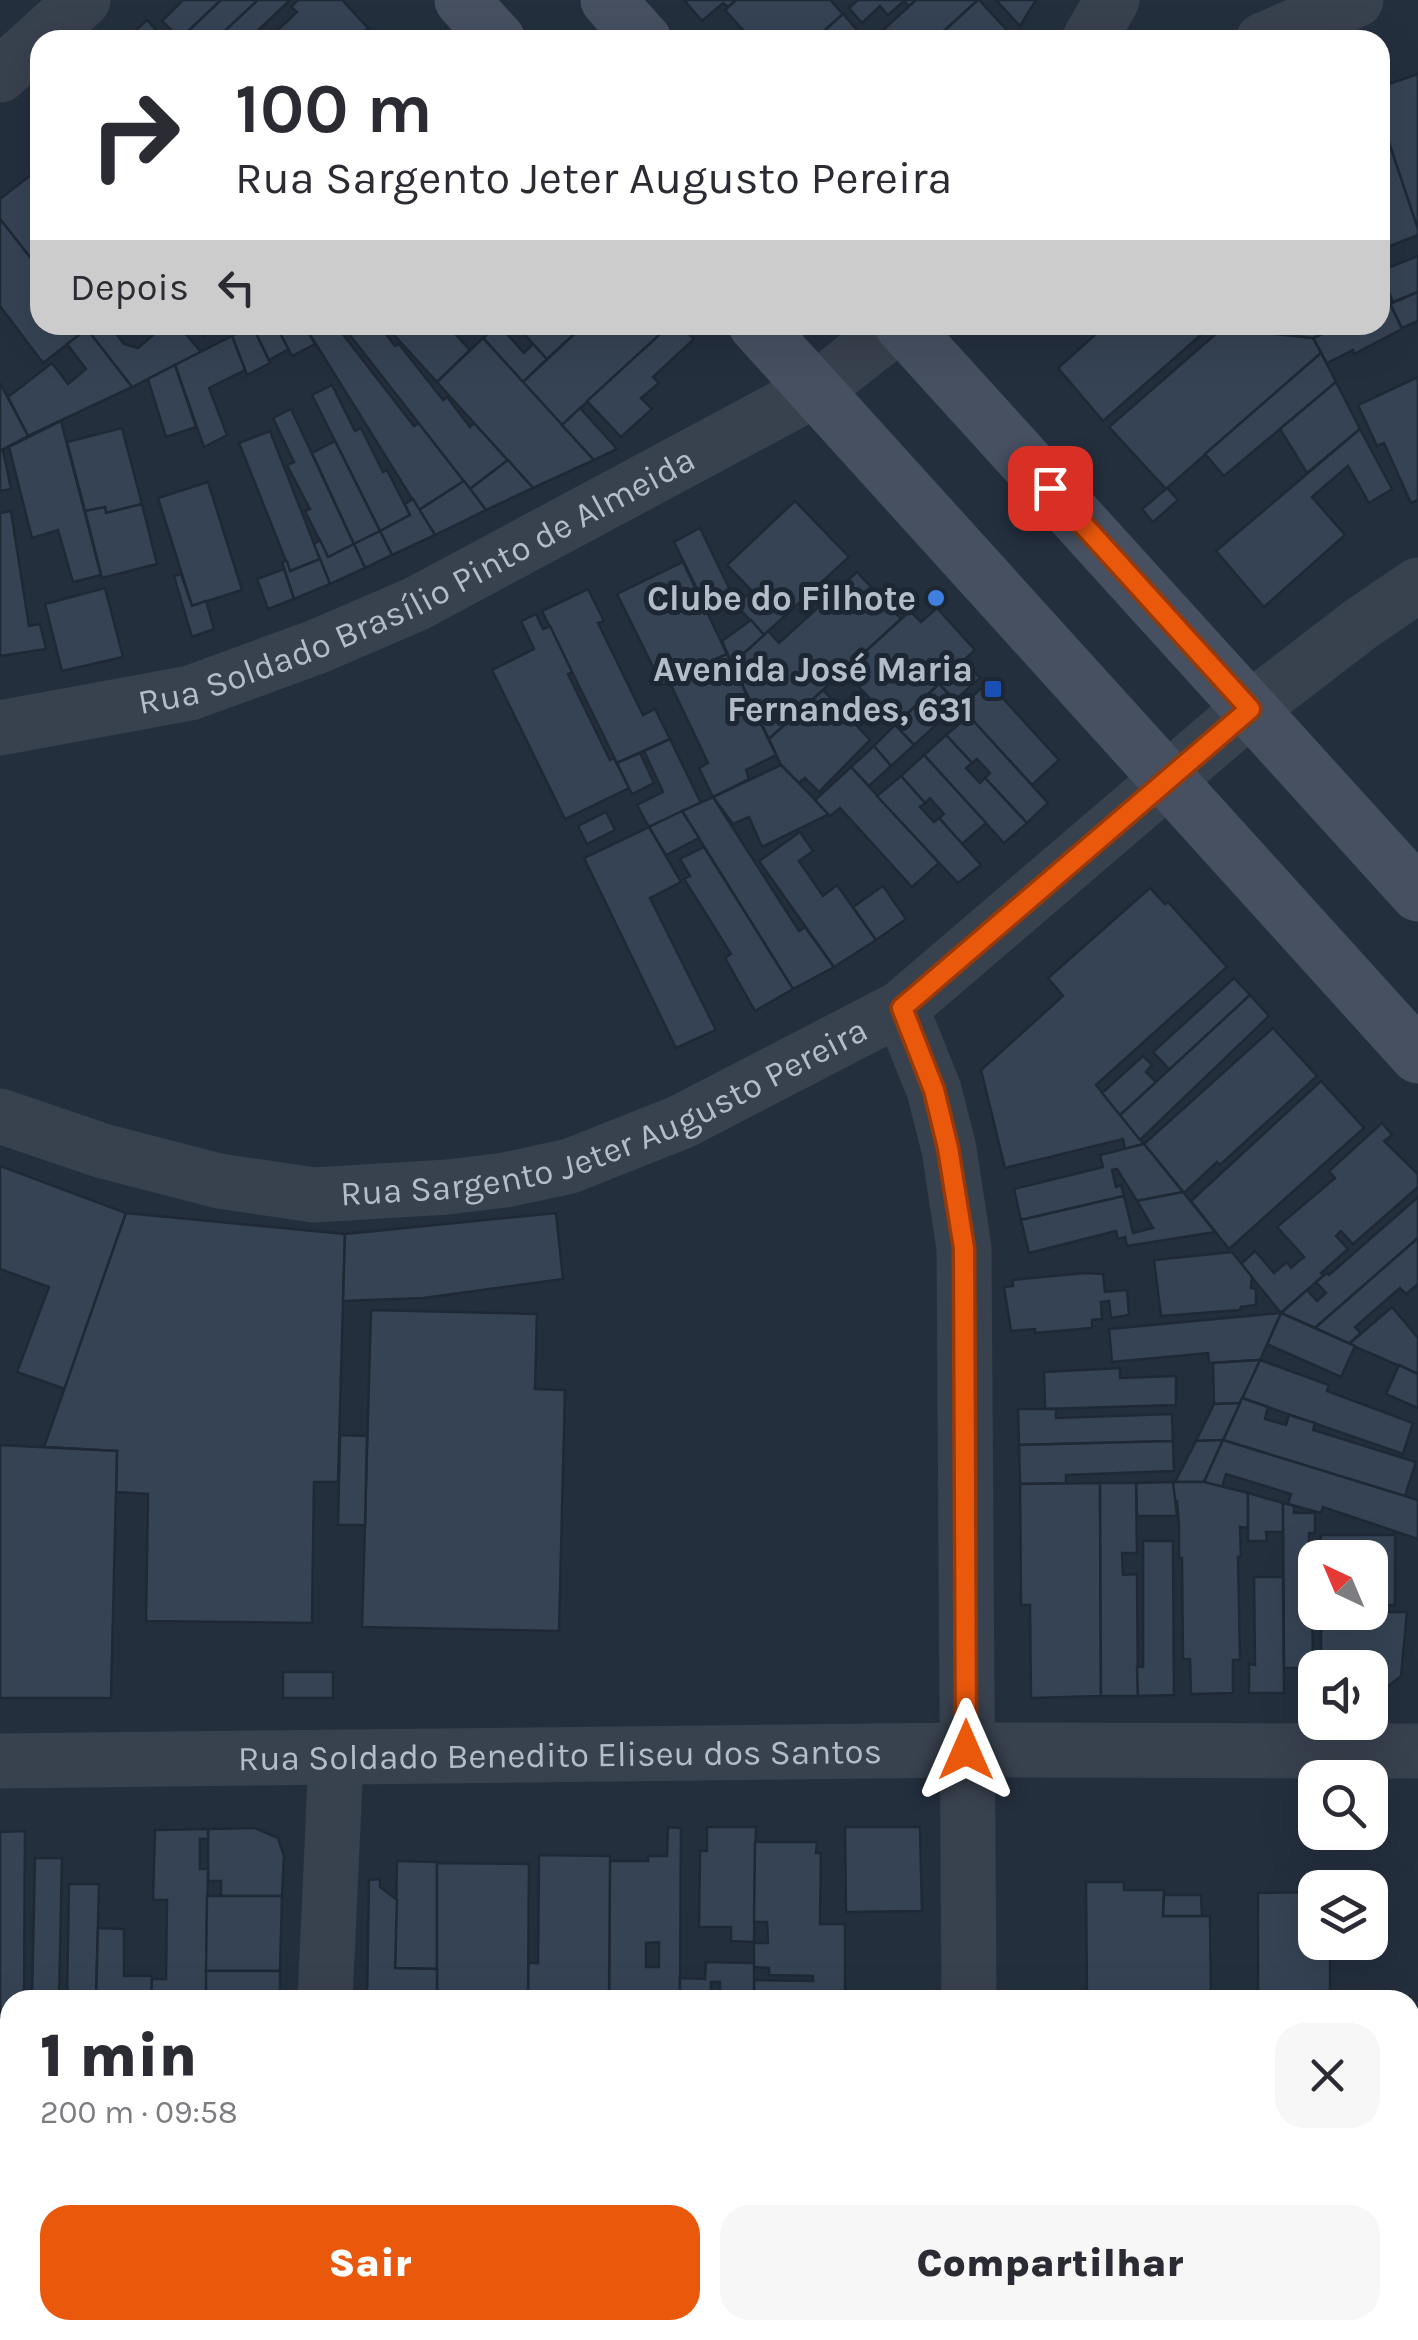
<!DOCTYPE html>
<html lang="pt">
<head>
<meta charset="utf-8">
<style>
	:root { --surface:#fff; --page:#f7f7f7; --text:#2b2b33; --muted:#7c7c81; --accent:#ea580c }
	body { margin:0; font-family:Karla,sans-serif; background:var(--page); color:var(--text); height:100vh; display:flex; flex-direction:column; font-size:38px; white-space:nowrap }
	* { box-sizing:border-box; margin:0 }
	p { font-size:32px; color:var(--muted) }
	.icon { flex:none; width:55px; height:55px; fill:none; stroke:currentColor; stroke-width:2; stroke-linecap:round; stroke-linejoin:round }
	.map { position:relative; flex:1; overflow:hidden }
	.panel { position:absolute; left:0px; top:1990px; width:1420px; height:350px; display:flex; flex-direction:column; background:var(--surface); border-radius:30px 30px 0 0; box-shadow:0 10px 40px #0002 }
	.panel>* { flex:none }
	.hud { position:absolute; left:30px; top:30px; width:1360px; height:305px; border-radius:30px; box-shadow:0 10px 40px #0002; background:#fff; color:var(--text); overflow:hidden }
	.needle { width:65px; rotate:316deg }
	.buttons { position:absolute; left:1298px; top:1540px; display:grid; gap:20px }
	.buttons a { display:grid; place-items:center; width:90px; height:90px; border-radius:20px; background:var(--surface); box-shadow:0 10px 40px #0002; font-size:50px }
	.pin { position:absolute; display:grid; place-items:center; width:85px; height:85px; color:#fff; margin:-42px; border-radius:20px; box-shadow:0 5px 15px #0006 }
	.me { position:absolute; width:110px; margin:-55px; rotate:0deg; stroke-linejoin:round; filter:drop-shadow(0 0 8px #0008) }
	.turn { display:flex; align-items:center; gap:35px; height:210px; padding:0 40px; font-size:45px }
	.turn .icon { width:130px; height:130px; stroke-width:2.5 }
	.turn b { display:block; font-size:70px; line-height:85px }
	.then { display:flex; align-items:center; height:95px; padding:0 40px; background:#0003; gap:20px; font-size:38px }
	.round { display:grid; place-items:center; flex:none; width:105px; height:105px; border-radius:30px; background:var(--page) }
	.headline { display:flex; align-items:center; justify-content:space-between; height:170px; padding:0 40px }
	h1 { font-size:60px; font-weight:800; line-height:75px }
	.action { display:flex; gap:20px; margin-top:auto; padding:20px 40px }
	.action a { flex:1; height:115px; border-radius:30px; background:var(--accent); color:#fff; font-size:40px; font-weight:800; line-height:115px; text-align:center }
	.action a+a { background:var(--page); color:var(--text) }
	.map>svg:first-child { display:block }
</style>
</head>
<body>
<div class="map">
<svg width="1418" height="2340" viewBox="0 0 1418 2340">
	<rect width="100%" height="100%" fill="#242f3e"/>
	<g fill="#364354" stroke="#1f2835" stroke-width="2.5" fill-rule="evenodd">
		<polygon points="183,0 221,0 180,39 162,21"/>
		<polygon points="221,0 258,0 215,40 180,39"/>
		<polygon points="258,0 290,0 248,40 215,40"/>
		<polygon points="298,0 342,0 368,28 355,40 267,40 297,12 291,7"/>
		<polygon points="684,0 736,0 728,7 723,3 702,21"/>
		<polygon points="736,0 830,0 843,14 814,40 752,40 725,10"/>
		<polygon points="858,0 916,0 909,6 904,1 888,15 880,6 862,23 849,8"/>
		<polygon points="916,0 978,0 934,40 894,40 884,29"/>
		<polygon points="979,0 1016,40 934,40 978,0"/>
		<polygon points="996,0 1036,0 1020,26"/>
		<polygon points="843,14 866,40 814,40"/>
		<polygon points="147,20 165,40 125,40"/>
		<polygon points="884,29 894,40 872,40"/>
		<polygon points="1418,74 1418,224 1416,225 1380,116 1380,87"/>
		<polygon points="1380,116 1418,229 1418,235 1380,250"/>
		<polygon points="32,174 40,184 40,270 0,219 0,199"/>
		<polygon points="0,219 40,270 40,325 83,325 87,329 43,363 0,306"/>
		<polygon points="1418,256 1418,292 1393,302 1380,271"/>
		<polygon points="1418,292 1418,321 1402,328 1390,304"/>
		<polygon points="1390,304 1402,329 1354,354 1353,350 1327,363 1313,338 1342,325 1380,325 1380,308"/>
		<polygon points="83,325 109,325 124,344 138,348 153,335 145,325 178,325 201,352 132,387"/>
		<polygon points="194,325 216,325 204,336"/>
		<polygon points="252,325 276,325 289,349 269,360"/>
		<polygon points="252,325 270,363 247,375 232,336"/>
		<polygon points="276,325 304,325 315,344 292,356"/>
		<polygon points="304,325 342,325 338,328 414,426 419,423 464,481 419,510"/>
		<polygon points="342,325 379,325 395,346 399,344 443,400 447,397 470,427 474,423 508,460 470,489"/>
		<polygon points="385,325 447,325 470,350 437,382"/>
		<polygon points="499,325 524,353 533,344 547,359 523,382 483,338"/>
		<polygon points="516,325 584,325 547,359"/>
		<polygon points="584,325 653,325 661,334 562,425 523,382"/>
		<polygon points="670,325 680,325 694,339 653,377 659,383 641,398 652,409 621,437 587,401"/>
		<polygon points="1106,325 1210,325 1211,326 1103,421 1058,368"/>
		<polygon points="1226,325 1228,329 1313,338 1321,353 1166,489 1109,427"/>
		<polygon points="1289,325 1318,325 1322,334 1313,338 1289,335"/>
		<polygon points="1318,325 1342,325 1322,334"/>
		<polygon points="87,329 132,387 28,436 8,397 52,363 68,384 86,369 67,344"/>
		<polygon points="232,336 245,370 209,388 227,435 204,447 175,365"/>
		<polygon points="483,338 523,382 594,460 533,488 437,382"/>
		<polygon points="1321,353 1336,382 1224,476 1205,454"/>
		<polygon points="175,365 196,427 166,437 148,379"/>
		<polygon points="1418,377 1418,500 1411,503 1384,443 1377,446 1358,405"/>
		<polygon points="1336,382 1360,429 1307,473 1280,429"/>
		<polygon points="0,383 28,436 0,451"/>
		<polygon points="332,385 355,431 361,428 383,472 387,470 410,515 380,531 312,395"/>
		<polygon points="580,408 617,449 594,460 562,425"/>
		<polygon points="291,409 354,544 328,557 305,511 310,509 287,465 294,462 273,418"/>
		<polygon points="61,421 101,575 73,582 58,530 32,538 9,447"/>
		<polygon points="122,428 142,504 106,513 105,507 85,511 67,442"/>
		<polygon points="1360,429 1392,489 1369,503 1348,466 1312,497 1345,535 1264,607 1216,551"/>
		<polygon points="270,431 320,559 290,571 239,443"/>
		<polygon points="335,441 380,531 354,544 312,453"/>
		<polygon points="3,450 11,489 0,491 0,451"/>
		<polygon points="508,460 533,488 486,510 470,489"/>
		<polygon points="464,481 486,510 435,535 419,510"/>
		<polygon points="208,482 242,590 192,606 158,498"/>
		<polygon points="1167,488 1178,500 1153,522 1142,509"/>
		<polygon points="413,499 435,535 392,555 380,531 410,515 405,504"/>
		<polygon points="795,501 849,557 764,635 736,605 752,591 727,565"/>
		<polygon points="142,504 157,564 102,578 85,511 105,507 106,513"/>
		<polygon points="11,511 29,626 40,624 46,649 0,656 0,513"/>
		<polygon points="700,528 731,592 711,603 706,592 700,595 674,542"/>
		<polygon points="380,531 392,555 365,568 354,544"/>
		<polygon points="320,540 328,557 354,544 365,568 330,584 314,544"/>
		<polygon points="320,559 330,584 294,599 282,562 287,561 290,571"/>
		<polygon points="683,562 727,654 662,685 617,594"/>
		<polygon points="284,569 294,599 268,609 257,579"/>
		<polygon points="857,572 901,619 769,739 732,664 768,631 779,643"/>
		<polygon points="181,574 192,606 206,601 214,629 192,637 174,576"/>
		<polygon points="105,588 123,657 62,671 45,604"/>
		<polygon points="588,589 604,621 598,623 643,715 655,709 670,739 617,763 542,611"/>
		<polygon points="937,608 975,650 895,725 844,671 910,611 921,622"/>
		<polygon points="536,614 543,629 550,626 572,672 568,674 610,760 614,758 629,788 565,819 492,670 534,649 521,621"/>
		<polygon points="751,620 764,635 732,664 722,641"/>
		<polygon points="727,654 776,755 746,770 749,779 713,797 699,768 708,763 669,681"/>
		<polygon points="964,661 980,678 955,700 939,684"/>
		<polygon points="988,682 1059,760 1032,785 960,707"/>
		<polygon points="939,684 958,705 937,724 918,704"/>
		<polygon points="823,690 870,740 819,792 805,778 799,783 781,765 769,739"/>
		<polygon points="918,704 937,724 914,745 895,725"/>
		<polygon points="969,716 1048,803 1027,823 985,778 990,773 977,759 972,763 946,735"/>
		<polygon points="895,725 914,745 891,766 874,746"/>
		<polygon points="946,735 972,763 966,768 980,783 985,778 1027,823 1004,843 924,755"/>
		<polygon points="670,739 701,803 649,827 637,805 663,792 644,751"/>
		<polygon points="874,746 891,766 869,786 851,767"/>
		<polygon points="640,753 654,783 632,794 617,763"/>
		<polygon points="924,755 986,823 962,844 939,818 944,814 930,798 925,803 901,776"/>
		<polygon points="781,765 829,814 762,847 749,817 733,824 713,797"/>
		<polygon points="851,767 939,863 912,887 840,808 830,816 815,800"/>
		<polygon points="901,776 925,803 920,807 934,822 939,818 981,865 958,883 877,796"/>
		<polygon points="713,797 799,931 805,927 834,967 793,989 682,811"/>
		<polygon points="682,811 699,838 666,855 649,827"/>
		<polygon points="606,812 615,830 587,844 578,826"/>
		<polygon points="649,827 681,882 650,898 716,1030 676,1048 584,858"/>
		<polygon points="800,832 813,851 799,861 823,896 837,885 876,940 834,967 759,861"/>
		<polygon points="704,847 793,989 755,1011 725,958 731,954 684,879 690,876 680,859"/>
		<polygon points="883,886 906,919 876,940 853,907"/>
		<polygon points="1150,888 1165,904 1168,902 1227,967 1096,1085 1144,1144 1125,1149 1123,1139 1005,1168 981,1070 1063,996 1048,978"/>
		<polygon points="1234,978 1250,995 1170,1070 1153,1052"/>
		<polygon points="1250,995 1269,1016 1140,1140 1120,1115"/>
		<polygon points="1273,1028 1317,1076 1220,1165 1217,1162 1184,1193 1144,1144"/>
		<polygon points="1143,1056 1152,1065 1146,1072 1156,1082 1120,1115 1102,1093"/>
		<polygon points="1321,1081 1364,1128 1229,1249 1191,1201"/>
		<polygon points="1382,1123 1392,1135 1384,1141 1418,1174 1418,1187 1353,1244 1341,1231 1336,1236 1348,1249 1321,1273 1323,1276 1281,1313 1241,1264 1255,1251 1274,1273 1287,1262 1291,1268 1304,1257 1277,1227 1335,1178 1329,1171"/>
		<polygon points="1144,1144 1183,1192 1137,1201 1117,1169 1112,1170 1116,1187 1121,1185 1124,1196 1021,1220 1014,1189 1103,1167 1100,1155"/>
		<polygon points="0,1166 126,1213 65,1389 17,1372 49,1287 0,1269"/>
		<polygon points="1183,1192 1215,1232 1127,1246 1125,1237 1118,1239 1116,1231 1029,1253 1021,1220 1124,1196 1133,1233 1153,1228 1137,1201"/>
		<polygon points="1418,1197 1418,1238 1315,1328 1281,1313 1307,1290 1317,1301 1326,1293 1316,1282 1327,1273 1329,1275"/>
		<polygon points="126,1213 345,1234 338,1482 314,1482 312,1623 146,1621 148,1494 116,1492 117,1451 44,1447"/>
		<polygon points="556,1213 563,1279 423,1298 343,1301 345,1234"/>
		<polygon points="1418,1238 1418,1284 1406,1294 1400,1288 1355,1327 1361,1333 1349,1344 1315,1328"/>
		<polygon points="1232,1252 1252,1277 1251,1288 1256,1289 1256,1305 1241,1307 1240,1310 1161,1316 1154,1260"/>
		<polygon points="1085,1273 1103,1274 1105,1292 1127,1290 1129,1315 1111,1318 1109,1301 1101,1302 1102,1319 1092,1320 1092,1328 1035,1333 1035,1329 1011,1331 1004,1287 1013,1286 1012,1280"/>
		<polygon points="1392,1307 1418,1338 1418,1374 1349,1344"/>
		<polygon points="371,1310 537,1314 535,1389 565,1390 559,1631 362,1627"/>
		<polygon points="1281,1313 1355,1346 1341,1377 1267,1344"/>
		<polygon points="1281,1313 1260,1360 1209,1363 1208,1353 1112,1362 1109,1329"/>
		<polygon points="1260,1360 1329,1385 1327,1391 1413,1423 1403,1454 1242,1398"/>
		<polygon points="1260,1360 1240,1403 1214,1404 1213,1363"/>
		<polygon points="1399,1365 1418,1374 1418,1408 1386,1394"/>
		<polygon points="1120,1368 1120,1378 1176,1376 1176,1405 1045,1409 1044,1372"/>
		<polygon points="1242,1398 1268,1407 1265,1419 1286,1425 1289,1415 1315,1423 1313,1430 1416,1462 1405,1496 1223,1440"/>
		<polygon points="1240,1403 1223,1440 1196,1441 1214,1404"/>
		<polygon points="1018,1409 1056,1409 1056,1418 1172,1414 1173,1441 1019,1445"/>
		<polygon points="340,1435 367,1436 365,1525 338,1525"/>
		<polygon points="1223,1440 1204,1482 1175,1482 1196,1441"/>
		<polygon points="1223,1440 1418,1500 1418,1539 1323,1507 1321,1513 1288,1504 1291,1494 1226,1474 1222,1487 1204,1482"/>
		<polygon points="1173,1441 1174,1471 1066,1475 1066,1483 1020,1484 1019,1445"/>
		<polygon points="0,1445 117,1451 111,1698 0,1698"/>
		<polygon points="1173,1482 1204,1482 1248,1493 1248,1528 1240,1527 1241,1557 1238,1557 1240,1660 1233,1660 1233,1693 1191,1694 1190,1659 1183,1659 1182,1558 1179,1558 1179,1526 1177,1501 1173,1501"/>
		<polygon points="1173,1482 1177,1516 1137,1516 1136,1483"/>
		<polygon points="1100,1483 1101,1696 1031,1698 1030,1605 1021,1605 1020,1484"/>
		<polygon points="1100,1483 1136,1483 1137,1553 1122,1553 1123,1575 1137,1574 1138,1696 1101,1696"/>
		<polygon points="1248,1493 1283,1503 1283,1532 1266,1532 1267,1541 1248,1541"/>
		<polygon points="1283,1503 1294,1506 1294,1513 1315,1513 1315,1533 1309,1533 1309,1553 1321,1553 1321,1558 1315,1558 1315,1583 1312,1583 1313,1668 1284,1668"/>
		<polygon points="1321,1535 1395,1535 1395,1605 1378,1605 1378,1611 1370,1611 1370,1558 1321,1558"/>
		<polygon points="1143,1541 1173,1541 1174,1695 1138,1696 1137,1667 1143,1667"/>
		<polygon points="1254,1577 1283,1577 1284,1693 1249,1693 1249,1664 1255,1665"/>
		<polygon points="1321,1612 1407,1612 1401,1676 1380,1693 1370,1693 1370,1668 1321,1668"/>
		<rect x="283" y="1672" width="50" height="26"/>
		<path d="M 668,1827 L 681,1828 L 680,2000 L 609,2000 L 610,1861 L 648,1861 L 648,1856 L 667,1856 ZM 659,1942 L 659,1967 L 646,1967 L 646,1943 Z"/>
		<polygon points="707,1827 756,1827 754,1942 731,1941 731,1927 699,1927 700,1851 707,1851"/>
		<polygon points="845,1827 920,1827 922,1911 846,1912"/>
		<polygon points="255,1828 278,1838 284,1856 282,1896 221,1896 221,1881 208,1881 208,1829"/>
		<polygon points="208,1829 208,1839 200,1839 200,1869 208,1869 206,2000 151,2000 151,1979 166,1979 167,1900 153,1900 155,1830"/>
		<polygon points="25,1831 24,2000 10,2000 10,2122 0,2122 0,1832"/>
		<polygon points="755,1842 817,1842 816,1853 821,1853 820,1924 845,1924 845,2000 754,2000 754,1980 813,1981 813,1976 769,1975 769,1968 754,1967 754,1943 768,1943 767,1922 754,1922"/>
		<polygon points="539,1855 610,1856 609,2000 528,2000 528,1963 538,1963"/>
		<polygon points="35,1858 62,1858 59,2000 32,2000"/>
		<polygon points="397,1861 437,1862 437,1969 395,1968"/>
		<polygon points="437,1863 529,1864 528,2000 437,2000"/>
		<polygon points="380,1879 380,1887 397,1900 395,1968 437,1969 437,2000 367,2000 369,1880"/>
		<polygon points="1086,1882 1124,1882 1124,1890 1164,1890 1163,1916 1210,1916 1211,2000 1087,2000"/>
		<polygon points="69,1884 99,1884 96,2000 67,2000"/>
		<polygon points="1315,1892 1315,1942 1330,1942 1330,2000 1258,2000 1258,1893"/>
		<polygon points="1164,1895 1201,1895 1202,1916 1163,1916"/>
		<polygon points="207,1896 282,1896 280,1971 206,1971"/>
		<polygon points="98,1928 124,1929 124,1976 152,1976 151,2000 96,2000"/>
		<polygon points="706,1962 754,1963 754,2000 720,2000 720,1982 711,1982 711,2000 680,2000 680,1978 705,1979"/>
		<polygon points="206,1971 280,1971 280,1992 271,1993 271,2000 206,2000"/>
		<rect x="0" y="2122" width="10" height="73"/>
		<polygon points="0,2195 10,2195 10,2330 62,2330 62,2340 0,2340"/>
		<rect x="62" y="2330" width="209" height="10"/>
		<polygon points="525,2330 664,2330 663,2340 525,2340"/>
		<polygon points="664,2330 694,2330 694,2340 663,2340"/>
		<rect x="694" y="2330" width="25" height="10"/>
		<rect x="719" y="2330" width="25" height="10"/>
		<rect x="744" y="2330" width="26" height="10"/>
		<rect x="770" y="2330" width="27" height="10"/>
		<rect x="813" y="2330" width="109" height="7"/>
		<rect x="1065" y="2330" width="147" height="10"/>
		<rect x="797" y="2337" width="125" height="3"/>
	</g>
	<g fill="none" stroke-linecap="round" stroke-linejoin="round">
		<g stroke="#38414e" stroke-width="55">
			<polyline points="1089,40 1112,0"/>
			<polyline points="1263,40 1356,0"/>
			<polyline points="0,75 83,0"/>
			<polyline points="1250,709 1362,623 1418,585"/>
			<path id="s1" d="M 0,728 L 190,693 L 316,647 L 416,604 L 815,390 L 898,325"/>
			<polyline points="901,1008 934,1090 949,1149 964,1248 969,2000"/>
			<path id="s2" d="M 0,1761 L 966,1750 L 1418,1751"/>
			<polyline points="325,2000 336,1759"/>
			<polyline points="971,2330 972,2340"/>
			<polyline points="311,2340 311,2330"/>
		</g>
		<path stroke="#38414e" stroke-width="55" id="s3" d="M 0,1116 L 103,1151 L 219,1181 L 314,1195 L 448,1187 L 505,1180 L 570,1166 L 681,1122 L 901,1008 L 1250,709"/>
		<g stroke="#465061" stroke-width="55">
			<polyline points="462,0 498,40"/>
			<polyline points="608,0 644,40"/>
			<polyline points="756,325 1418,1056"/>
			<polyline points="902,325 1418,894"/>
		</g>
	</g>
	<g fill="none" stroke-linecap="round" stroke-linejoin="round">
		<defs>
			<polyline id="route" points="966,1750 964,1248 948,1148 934,1090 902,1008 1250,709 1050,488"/>
		</defs>
		<use href="#route" stroke="#983908" stroke-width="25"/>
		<use href="#route" stroke="#ea580c" stroke-width="18"/>
	</g>
	<circle fill="#3f7fe0" stroke="#1d2633" stroke-width="4" cx="936" cy="598" r="10"/>
	<rect fill="#1a4fb4" stroke="#1d2633" stroke-width="4" x="983" y="679" width="20" height="20" rx="5"/>
	<g text-anchor="middle" stroke-width="10" stroke-linejoin="round" paint-order="stroke">
		<g font-size="35" fill="#b4bcc9" stroke="#1d2633">
			<text dy="12" stroke="none"><textPath href="#s1" startOffset="445">Rua Soldado Brasílio Pinto de Almeida</textPath></text>
			<text dy="12" stroke="none"><textPath href="#s3" startOffset="630">Rua Sargento Jeter Augusto Pereira</textPath></text>
			<text dy="12" stroke="none"><textPath href="#s2" startOffset="560">Rua Soldado Benedito Eliseu dos Santos</textPath></text>
		</g>
		<g font-size="35" font-weight="bold" fill="#b4bcc9" stroke="#1d2633" text-anchor="end">
			<text x="916" y="610">Clube do Filhote</text>
			<text x="973" y="681">Avenida José Maria<tspan x="973" dy="40">Fernandes, 631</tspan></text>
		</g>
	</g>
</svg>
<div class="buttons">
<a><svg class="needle" viewBox="-14 -14 28 28"><path d="M0-13l5 13h-10z" fill="#e53935"/><path d="M0 13l5-13h-10z" fill="#7c7c81"/></svg></a>
<a><svg class="icon" aria-label="sound" viewBox="0 0 24 24"><path d="M4 9h4l5-4v14l-5-4H4zM17 9q2 3 0 6"/></svg></a>
<a><svg class="icon" aria-label="search" viewBox="0 0 24 24"><circle cx="10" cy="10" r="6"/><path d="M15 15l6 6"/></svg></a>
<a><svg class="icon" aria-label="layers" viewBox="0 0 24 24"><path d="M12 4l9 5-9 5-9-5zM3 14l9 5 9-5"/></svg></a>
</div>
<div class="pin" style="left:1050px;top:488px;background:#d93025"><svg class="icon" aria-label="arrive" viewBox="0 0 24 24"><path d="M6 21V4h12l-3 4 3 4H6"/></svg></div>
<svg class="me" style="left:966px;top:1750px" viewBox="-20 -20 40 40"><path d="M0-17L14 15 0 8-14 15z" fill="#ea580c" stroke="#fff" stroke-width="4"/></svg>
<div class="hud">
<div class="turn"><svg class="icon" aria-label="right" viewBox="0 0 24 24"><path d="M7 20v-9h11M14 6l5 5-5 5"/></svg><div><b>100 m</b>Rua Sargento Jeter Augusto Pereira</div></div>
<div class="then">Depois<svg class="icon" aria-label="left" viewBox="0 0 24 24"><path d="M17 20v-9H6M10 6l-5 5 5 5"/></svg></div>
</div>
<section class="panel">
<div class="headline"><div><h1>1 min</h1><p>200 m · 09:58</p></div><a class="round"><svg class="icon" aria-label="close" viewBox="0 0 24 24"><path d="M6 6l12 12M18 6L6 18"/></svg></a></div>
<div class="action"><a>Sair</a><a>Compartilhar</a></div>
</section>
</div>
</body>
</html>
